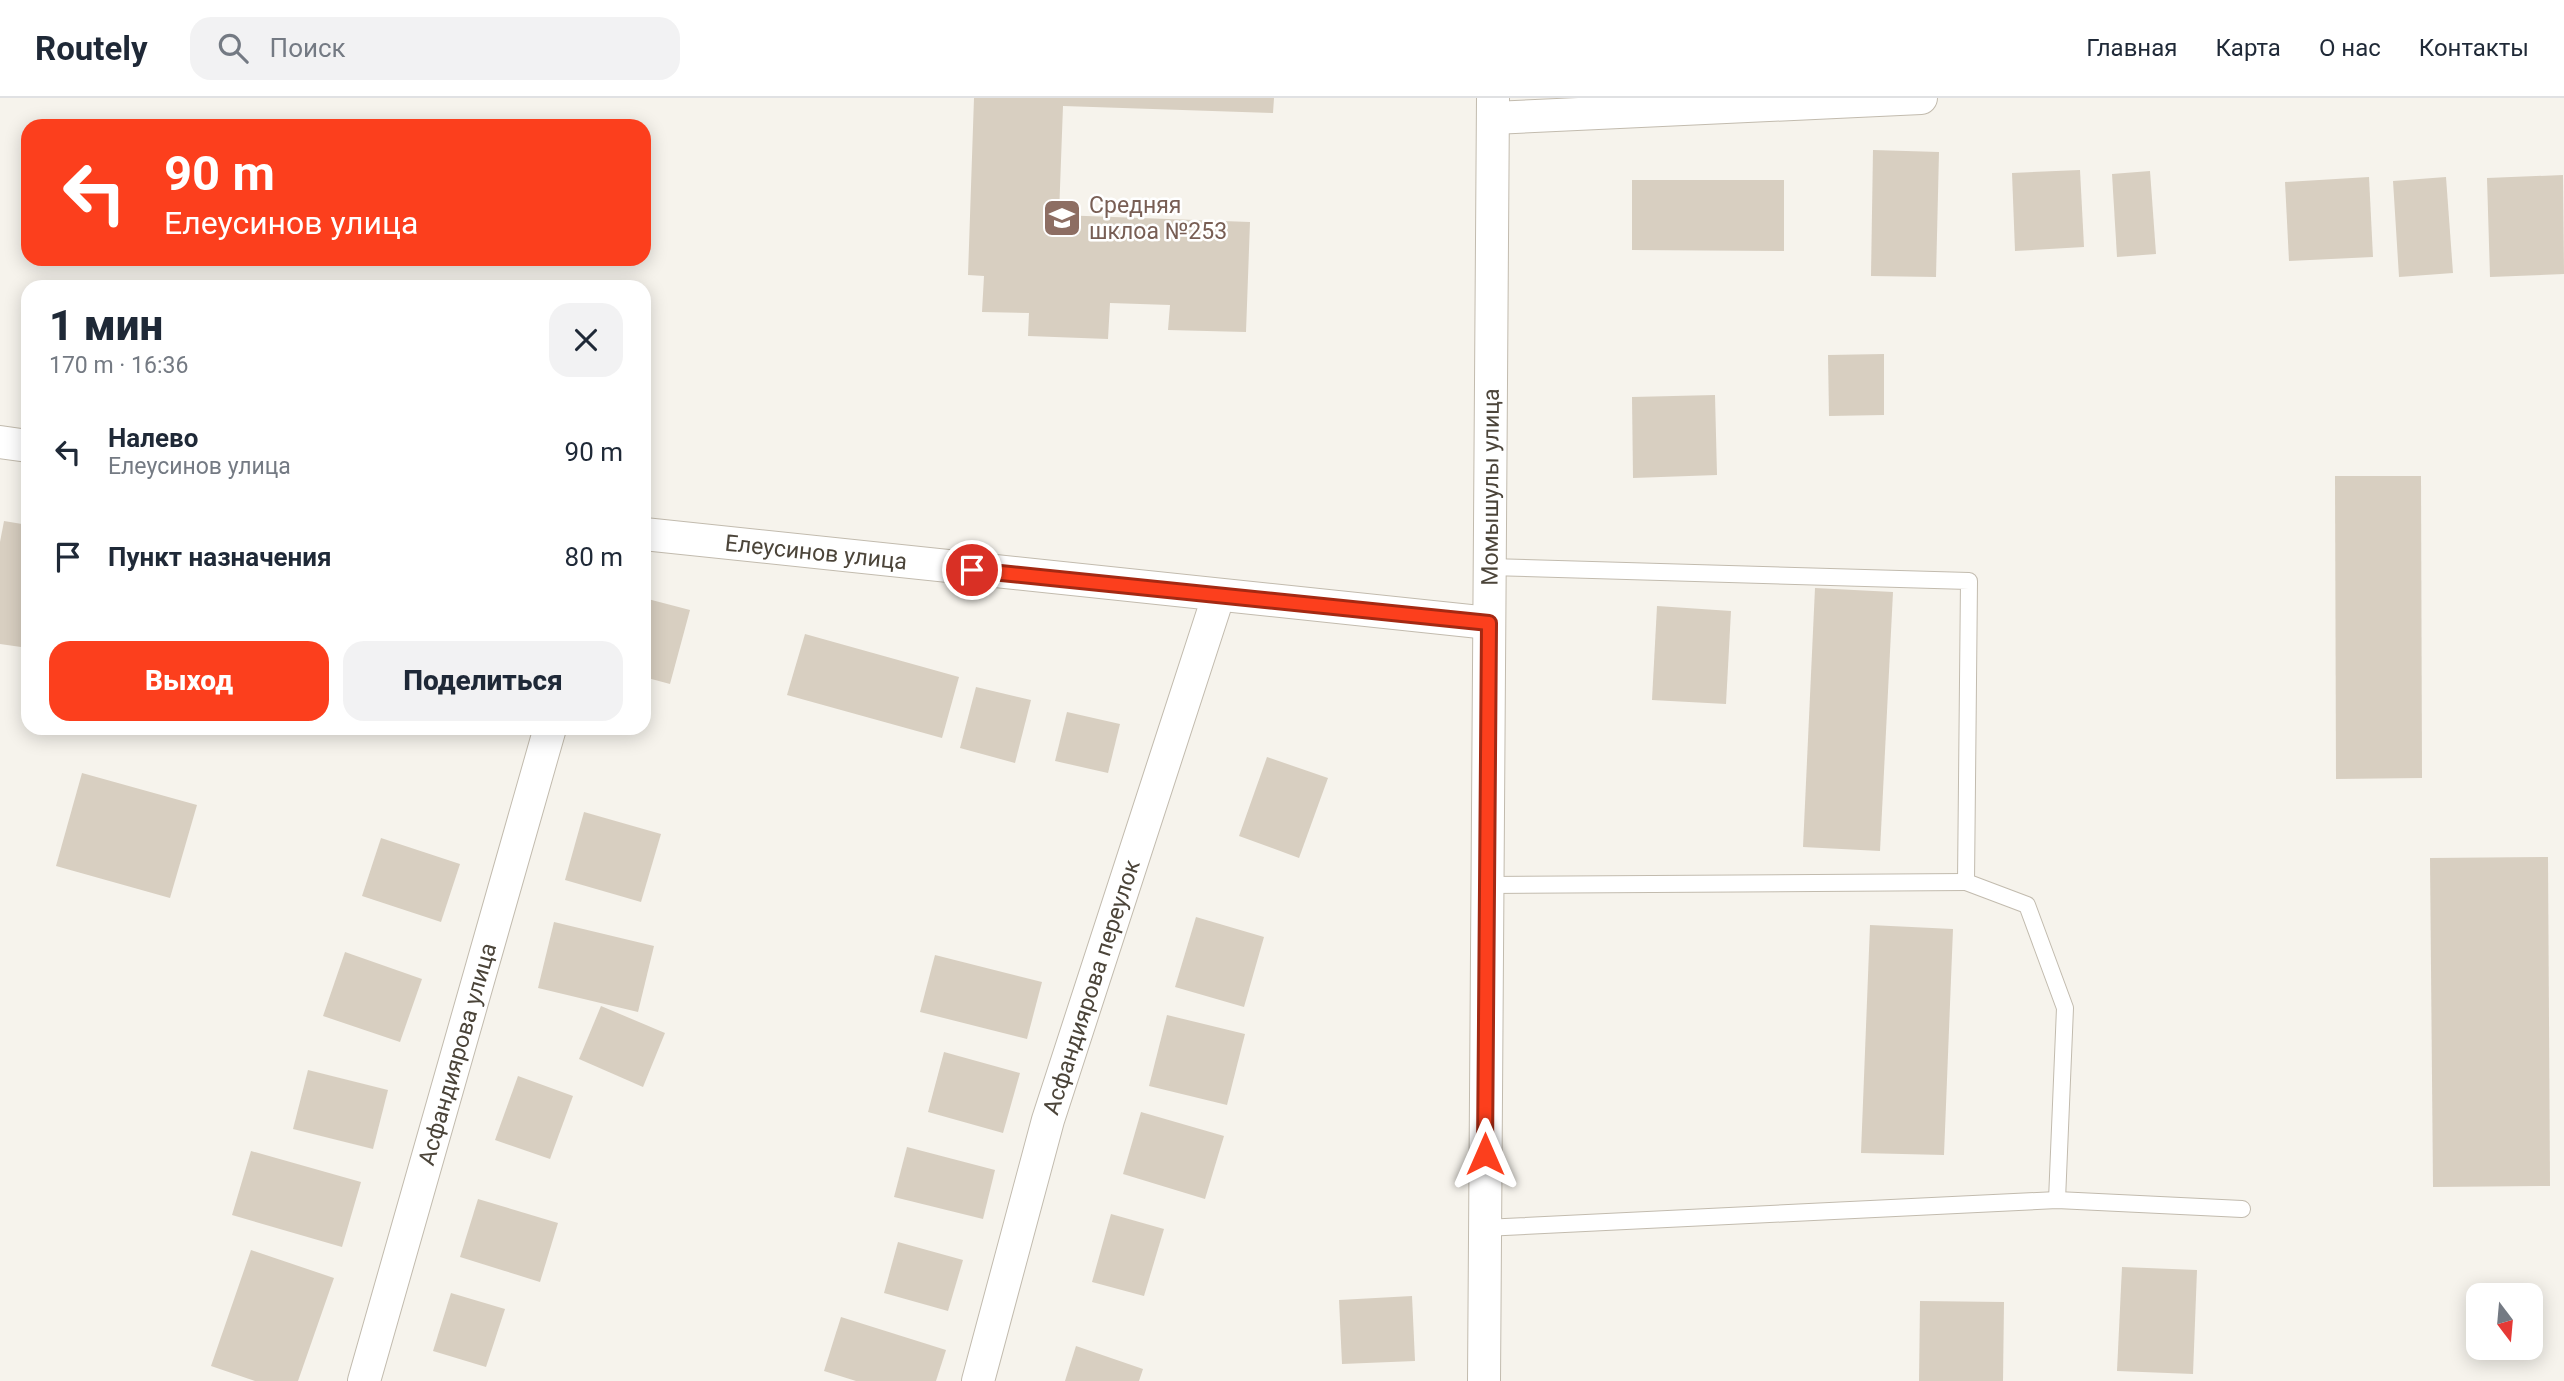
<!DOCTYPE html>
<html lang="ru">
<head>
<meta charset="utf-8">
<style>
	:root { --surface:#fff; --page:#f2f2f3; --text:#1f2937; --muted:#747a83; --line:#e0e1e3; --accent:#fc3f1d }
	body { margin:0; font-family:Roboto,sans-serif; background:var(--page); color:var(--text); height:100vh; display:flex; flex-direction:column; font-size:26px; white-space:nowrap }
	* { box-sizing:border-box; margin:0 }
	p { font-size:23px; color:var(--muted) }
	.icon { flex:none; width:38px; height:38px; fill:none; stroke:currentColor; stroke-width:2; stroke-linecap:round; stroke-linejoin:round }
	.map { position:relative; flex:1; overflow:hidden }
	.drawer { position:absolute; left:21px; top:182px; width:630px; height:455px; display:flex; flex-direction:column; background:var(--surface); border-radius:21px; box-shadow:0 4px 18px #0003 }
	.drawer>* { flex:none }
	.guide { position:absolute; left:21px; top:21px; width:630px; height:147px; border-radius:21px; box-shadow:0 4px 18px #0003; background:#fc3f1d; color:#fff; overflow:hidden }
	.needle { width:46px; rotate:164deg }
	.controls { position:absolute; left:2466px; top:1185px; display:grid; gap:14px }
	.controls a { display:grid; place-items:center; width:77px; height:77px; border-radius:14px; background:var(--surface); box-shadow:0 4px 18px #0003; font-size:35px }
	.pin { position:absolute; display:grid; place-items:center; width:60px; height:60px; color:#fff; margin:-30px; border:4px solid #fff; border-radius:50%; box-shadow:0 2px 7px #0007 }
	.me { position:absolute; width:77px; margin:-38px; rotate:0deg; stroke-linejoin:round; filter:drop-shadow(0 0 5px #0008) }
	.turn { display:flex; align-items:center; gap:24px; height:147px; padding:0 28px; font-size:32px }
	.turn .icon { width:91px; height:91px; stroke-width:2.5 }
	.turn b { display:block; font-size:49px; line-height:60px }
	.round { display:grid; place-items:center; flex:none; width:74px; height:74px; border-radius:21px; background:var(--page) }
	.overview { display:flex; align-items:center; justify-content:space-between; height:119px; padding:0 28px }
	h1 { font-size:42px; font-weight:800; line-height:52px }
	.action { display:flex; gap:14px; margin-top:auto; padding:14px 28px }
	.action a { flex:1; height:80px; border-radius:21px; background:var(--accent); color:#fff; font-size:28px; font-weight:800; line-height:80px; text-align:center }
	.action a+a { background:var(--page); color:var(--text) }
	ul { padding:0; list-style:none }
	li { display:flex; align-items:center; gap:21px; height:105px; padding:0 28px }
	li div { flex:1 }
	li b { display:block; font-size:26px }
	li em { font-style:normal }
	header { display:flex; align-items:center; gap:42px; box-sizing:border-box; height:98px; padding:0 35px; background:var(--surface); border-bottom:2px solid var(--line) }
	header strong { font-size:33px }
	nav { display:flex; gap:38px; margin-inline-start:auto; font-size:24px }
	.search { width:490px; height:63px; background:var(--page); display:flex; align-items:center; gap:18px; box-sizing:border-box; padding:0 24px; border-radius:21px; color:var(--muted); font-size:26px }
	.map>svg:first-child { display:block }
</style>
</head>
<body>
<header>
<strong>Routely</strong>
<div class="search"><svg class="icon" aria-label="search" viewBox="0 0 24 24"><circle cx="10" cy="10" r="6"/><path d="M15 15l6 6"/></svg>Поиск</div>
<nav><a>Главная</a><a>Карта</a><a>О нас</a><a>Контакты</a></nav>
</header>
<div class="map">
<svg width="2564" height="1283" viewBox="0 0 2564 1283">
	<rect width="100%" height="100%" fill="#f6f3ec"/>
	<g fill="#d8cfc1">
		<polygon points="974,0 1274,0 1273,15 1063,8 1059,117 1250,124 1246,234 1168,232 1170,207 1110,205 1108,241 1028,238 1029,215 982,214 984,178 968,177"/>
		<polygon points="1873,52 1939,54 1936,179 1871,178"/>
		<polygon points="2080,72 2084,149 2015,153 2012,75"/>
		<polygon points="2150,73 2156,156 2117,159 2112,76"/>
		<polygon points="2563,77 2564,176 2490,179 2487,80"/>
		<polygon points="2369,79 2373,159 2289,163 2285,84"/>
		<polygon points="2446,79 2453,175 2399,179 2393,83"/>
		<polygon points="1632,82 1784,82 1784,153 1632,152"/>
		<polygon points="1884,256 1884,317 1829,318 1828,257"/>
		<polygon points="1715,297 1717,377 1633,380 1632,299"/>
		<polygon points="2335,378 2421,378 2422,680 2336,681"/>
		<polygon points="4,423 28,427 28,550 0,546 0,444"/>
		<polygon points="1815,490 1893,494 1880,753 1803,749"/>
		<polygon points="644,500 690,512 670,586 644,579"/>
		<polygon points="1657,508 1731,513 1726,606 1652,602"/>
		<polygon points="805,536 959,579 942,640 787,597"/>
		<polygon points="976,589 1031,602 1015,665 960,650"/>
		<polygon points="1067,614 1120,626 1108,675 1055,663"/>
		<polygon points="1267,659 1328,680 1299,760 1239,738"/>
		<polygon points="82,675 197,707 170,800 56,768"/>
		<polygon points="584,714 661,736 641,804 565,782"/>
		<polygon points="381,740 460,766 441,824 362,798"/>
		<polygon points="2548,759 2550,1088 2433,1089 2430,760"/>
		<polygon points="1196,819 1264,839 1244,909 1175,889"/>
		<polygon points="554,824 654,848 638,914 538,890"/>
		<polygon points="1870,827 1953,831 1944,1057 1861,1055"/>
		<polygon points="345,854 422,881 400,944 323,918"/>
		<polygon points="935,857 1042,884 1027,941 920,914"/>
		<polygon points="601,908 665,935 643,989 579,961"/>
		<polygon points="1167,917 1245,936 1227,1007 1149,988"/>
		<polygon points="944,954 1020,975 1003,1035 928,1014"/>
		<polygon points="308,972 388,992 373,1051 293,1031"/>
		<polygon points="518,978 573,998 550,1061 495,1042"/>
		<polygon points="1141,1014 1224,1038 1205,1101 1123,1076"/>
		<polygon points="907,1049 995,1072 983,1121 894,1099"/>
		<polygon points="251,1053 361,1084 342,1149 232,1117"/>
		<polygon points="478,1101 558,1125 540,1184 460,1159"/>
		<polygon points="1111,1116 1164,1131 1144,1198 1092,1184"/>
		<polygon points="898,1144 963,1162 948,1213 884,1195"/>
		<polygon points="251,1152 334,1180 298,1283 255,1283 211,1268"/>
		<polygon points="2122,1169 2197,1172 2193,1276 2117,1273"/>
		<polygon points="451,1195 505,1211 486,1269 433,1253"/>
		<polygon points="1412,1198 1415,1263 1342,1266 1339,1202"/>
		<polygon points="1920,1203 2004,1204 2003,1283 1919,1283"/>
		<polygon points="841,1219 946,1252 936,1283 856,1283 824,1273"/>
		<polygon points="1076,1248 1143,1271 1139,1283 1065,1283"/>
	</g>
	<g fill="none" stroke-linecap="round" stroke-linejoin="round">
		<defs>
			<g id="lane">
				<polyline points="1489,469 1969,483 1966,784 2027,807 2065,910 2057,1102"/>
				<polyline points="1487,787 1966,784"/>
				<polyline points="1484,1130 2057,1102 2242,1111"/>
			</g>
			<g id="street">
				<polyline points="1493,20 1921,0"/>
				<polyline points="0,344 28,348"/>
				<path id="s1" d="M 644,436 L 1489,525"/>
				<path id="s2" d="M 364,1283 L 550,630"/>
				<path id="s3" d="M 978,1283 L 1048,1022 L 1218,499"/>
				<path id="s4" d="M 1484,1283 L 1493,0"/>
			</g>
		</defs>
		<use href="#lane" stroke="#c2bbae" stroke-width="18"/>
		<use href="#street" stroke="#c2bbae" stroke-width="34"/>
		<use href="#lane" stroke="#fff" stroke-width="16"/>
		<use href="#street" stroke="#fff" stroke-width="32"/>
	</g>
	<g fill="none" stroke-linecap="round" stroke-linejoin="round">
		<defs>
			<polyline id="route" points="972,472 1489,525 1485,1056"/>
		</defs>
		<use href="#route" stroke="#a42913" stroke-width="18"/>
		<use href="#route" stroke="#fc3f1d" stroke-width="12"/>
	</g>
	<defs>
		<symbol id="school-square" viewBox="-11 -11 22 22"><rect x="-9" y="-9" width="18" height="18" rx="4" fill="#8d6e63" stroke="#fff"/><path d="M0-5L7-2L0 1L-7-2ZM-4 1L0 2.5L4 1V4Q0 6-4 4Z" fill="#fff"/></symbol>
	</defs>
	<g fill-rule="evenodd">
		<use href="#school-square" x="1040" y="98" width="44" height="44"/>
	</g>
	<g text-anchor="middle" stroke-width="5" stroke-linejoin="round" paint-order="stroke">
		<g font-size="23" fill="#785e54" stroke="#fff" text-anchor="start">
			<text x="1089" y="115">Средняя<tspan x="1089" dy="26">шклоа №253</tspan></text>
		</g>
		<g font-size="23" fill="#4b4439" stroke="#fff">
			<text dy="8" stroke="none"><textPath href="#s4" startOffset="894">Момышулы улица</textPath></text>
			<text dy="8" stroke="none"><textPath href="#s1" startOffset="173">Елеусинов улица</textPath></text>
			<text dy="8" stroke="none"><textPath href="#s3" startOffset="410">Асфандиярова переулок</textPath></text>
			<text dy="8" stroke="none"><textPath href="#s2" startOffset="340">Асфандиярова улица</textPath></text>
		</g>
	</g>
</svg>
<div class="controls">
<a><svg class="needle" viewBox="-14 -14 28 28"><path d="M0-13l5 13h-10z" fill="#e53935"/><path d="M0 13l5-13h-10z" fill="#747a83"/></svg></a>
</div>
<div class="pin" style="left:972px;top:472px;background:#d93025"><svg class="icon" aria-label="arrive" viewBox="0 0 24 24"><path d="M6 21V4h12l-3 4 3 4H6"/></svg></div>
<svg class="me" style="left:1485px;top:1056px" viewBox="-20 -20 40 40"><path d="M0-17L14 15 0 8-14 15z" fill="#fc3f1d" stroke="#fff" stroke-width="4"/></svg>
<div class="guide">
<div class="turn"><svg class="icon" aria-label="left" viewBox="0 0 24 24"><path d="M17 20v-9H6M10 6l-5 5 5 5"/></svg><div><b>90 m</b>Елеусинов улица</div></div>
</div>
<section class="drawer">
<div class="overview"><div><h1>1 мин</h1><p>170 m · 16:36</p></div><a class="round"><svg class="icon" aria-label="close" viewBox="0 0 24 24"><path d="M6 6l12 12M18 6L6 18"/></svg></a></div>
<ul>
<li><svg class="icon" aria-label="left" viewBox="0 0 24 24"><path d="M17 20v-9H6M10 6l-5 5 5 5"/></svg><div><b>Налево</b><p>Елеусинов улица</p></div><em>90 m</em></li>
<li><svg class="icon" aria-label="arrive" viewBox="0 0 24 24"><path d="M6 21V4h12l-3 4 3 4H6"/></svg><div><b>Пункт назначения</b></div><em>80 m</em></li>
</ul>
<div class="action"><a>Выход</a><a>Поделиться</a></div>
</section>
</div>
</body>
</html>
